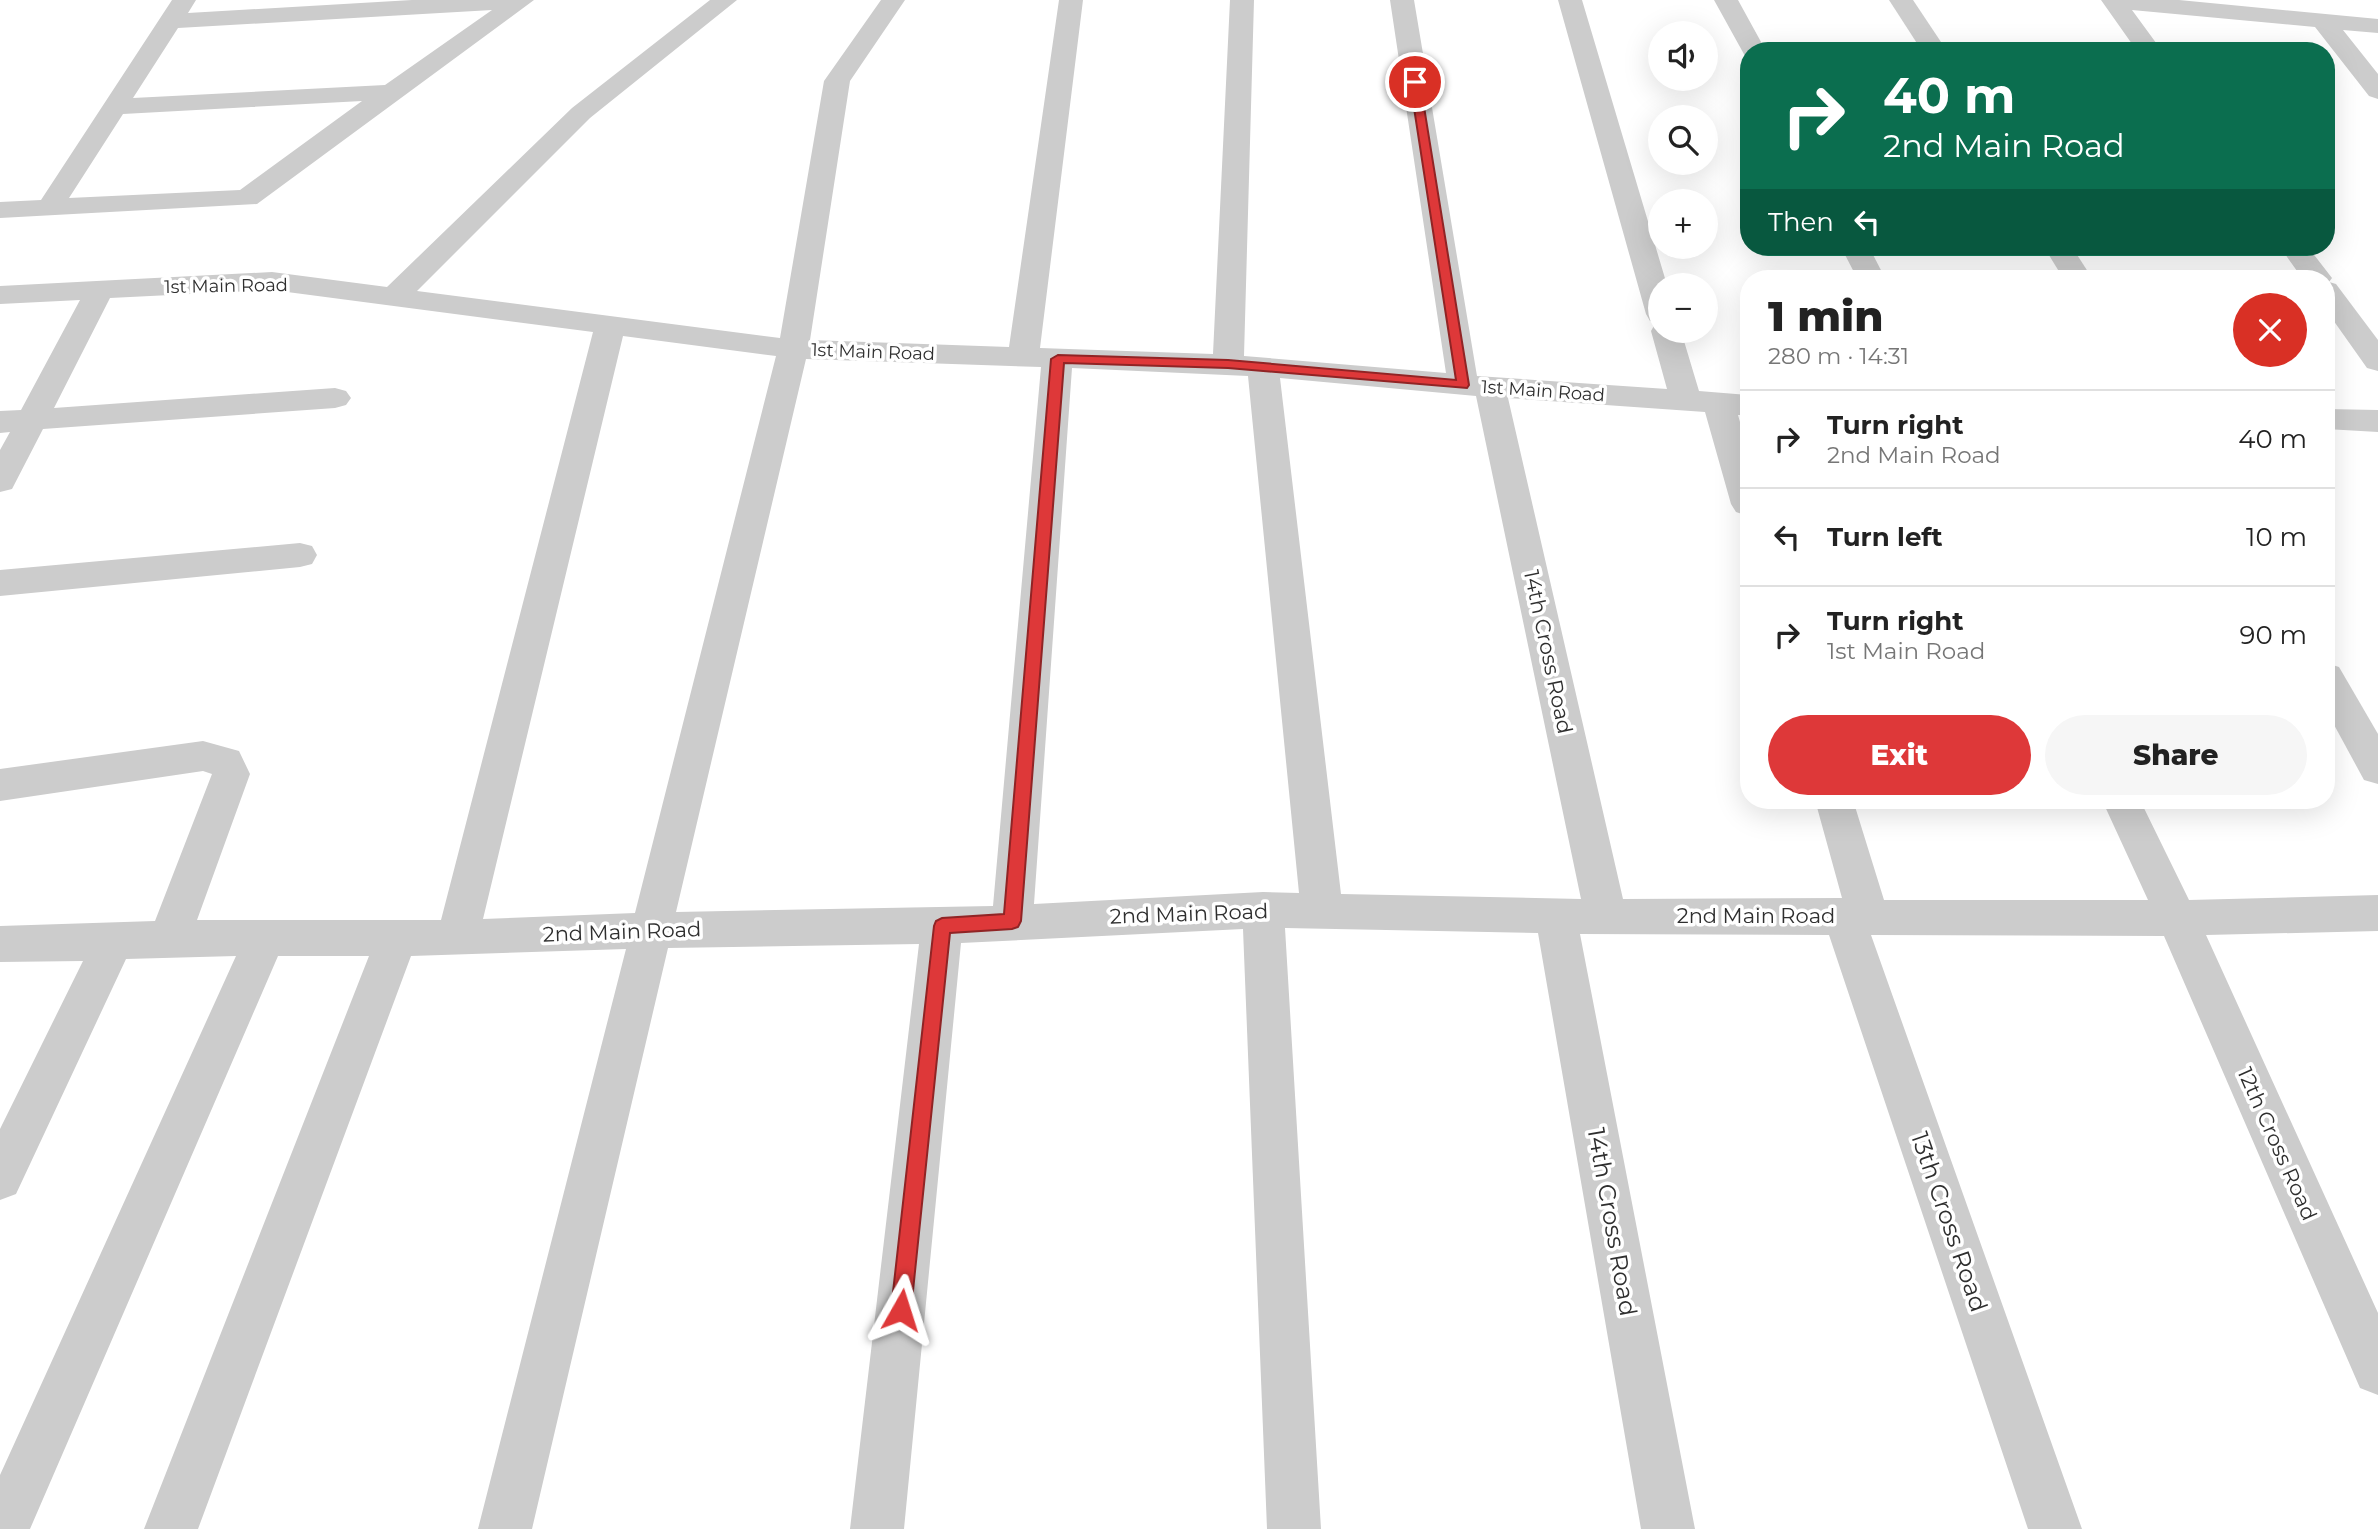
<!DOCTYPE html>
<html lang="en">
<head>
<meta charset="utf-8">
<style>
	:root { --surface:#fff; --page:#f6f6f6; --text:#222; --muted:#767676; --line:#e0e0e0; --accent:#de3839 }
	body { margin:0; font-family:Montserrat,sans-serif; background:var(--page); color:var(--text); height:100vh; display:flex; flex-direction:column; font-size:26px; white-space:nowrap }
	* { box-sizing:border-box; margin:0 }
	p { font-size:23px; color:var(--muted) }
	.icon { flex:none; width:38px; height:38px; fill:none; stroke:currentColor; stroke-width:2; stroke-linecap:round; stroke-linejoin:round }
	.map { position:relative; flex:1; overflow:hidden }
	.side { position:absolute; left:1740px; top:270px; width:595px; height:539px; display:flex; flex-direction:column; background:var(--surface); border-radius:28px; box-shadow:0 7px 28px #0002 }
	.side>* { flex:none }
	.guide { position:absolute; left:1740px; top:42px; width:595px; height:214px; border-radius:28px; box-shadow:0 7px 28px #0002; background:#0b6e4f; color:#fff; overflow:hidden }
	.buttons { position:absolute; left:1648px; top:21px; display:grid; gap:14px }
	.buttons a { display:grid; place-items:center; width:70px; height:70px; border-radius:50%; background:var(--surface); box-shadow:0 7px 28px #0002; font-size:35px }
	.pin { position:absolute; display:grid; place-items:center; width:60px; height:60px; color:#fff; margin:-30px; border:4px solid #fff; border-radius:50%; box-shadow:0 2px 7px #0007 }
	.me { position:absolute; width:77px; margin:-38px; rotate:6deg; stroke-linejoin:round; filter:drop-shadow(0 0 5px #0008) }
	.turn { display:flex; align-items:center; gap:24px; height:147px; padding:0 28px; font-size:32px }
	.turn .icon { width:91px; height:91px; stroke-width:2.5 }
	.turn b { display:block; font-size:49px; line-height:60px }
	.then { display:flex; align-items:center; height:66px; padding:0 28px; background:#0003; gap:14px; font-size:26px }
	.round { display:grid; place-items:center; flex:none; width:74px; height:74px; border-radius:37px; background:var(--page) }
	.summary { display:flex; align-items:center; justify-content:space-between; height:119px; padding:0 28px }
	h1 { font-size:42px; font-weight:800; line-height:52px }
	.primary-button { display:flex; gap:14px; margin-top:auto; padding:14px 28px }
	.primary-button a { flex:1; height:80px; border-radius:42px; background:var(--accent); color:#fff; font-size:28px; font-weight:800; line-height:80px; text-align:center }
	.primary-button a+a { background:var(--page); color:var(--text) }
	ul { padding:0; list-style:none }
	li { display:flex; align-items:center; gap:21px; height:98px; padding:0 28px; border-top:2px solid var(--line) }
	li div { flex:1 }
	li b { display:block; font-size:26px }
	li em { font-style:normal }
	.map>svg:first-child { display:block }
</style>
</head>
<body>
<div class="map">
<svg width="2378" height="1529" viewBox="0 0 2378 1529">
	<rect width="100%" height="100%" fill="#fff"/>
	<g fill="none" stroke-linecap="round" stroke-linejoin="round">
		<g fill="#ccc" fill-rule="evenodd">
			<path d="M 172,0 L 196,0 L 188,13 L 412,0 L 534,0 L 257,204 L 0,218 L 0,202 L 41,200 ZM 492,10 L 385,85 L 133,98 L 178,28 ZM 362,101 L 240,190 L 69,198 L 123,114 Z"/>
			<path d="M 710,0 L 737,0 L 590,118 L 417,291 L 780,338 L 824,81 L 881,0 L 905,0 L 850,81 L 810,340 L 1009,347 L 1059,0 L 1083,0 L 1040,348 L 1213,354 L 1230,0 L 1254,0 L 1244,356 L 1446,373 L 1390,0 L 1414,0 L 1477,376 L 1667,389 L 1651,331 L 1655,324 L 1660,323 L 1650,321 L 1646,314 L 1558,0 L 1582,0 L 1667,285 L 1661,285 L 1661,331 L 1681,331 L 1699,391 L 1748,395 L 1748,415 L 1738,415 L 1748,450 L 1748,516 L 1736,512 L 1731,504 L 1705,412 L 1508,398 L 1623,899 L 1842,898 L 1815,800 L 1853,800 L 1884,900 L 2148,900 L 2102,800 L 2140,800 L 2189,900 L 2378,895 L 2378,931 L 2206,935 L 2378,1313 L 2378,1395 L 2360,1388 L 2164,936 L 1871,935 L 2082,1529 L 2028,1529 L 1829,935 L 1580,934 L 1695,1529 L 1641,1529 L 1538,933 L 1285,928 L 1321,1529 L 1267,1529 L 1243,929 L 961,943 L 904,1529 L 850,1529 L 919,944 L 668,948 L 532,1529 L 478,1529 L 626,949 L 411,956 L 198,1529 L 144,1529 L 369,956 L 278,956 L 30,1529 L 0,1529 L 0,1475 L 236,956 L 126,959 L 16,1194 L 0,1200 L 0,1129 L 83,961 L 0,962 L 0,926 L 155,921 L 212,774 L 203,771 L 0,801 L 0,769 L 203,741 L 239,751 L 250,774 L 197,920 L 441,920 L 593,332 L 272,290 L 110,298 L 54,408 L 335,388 L 346,391 L 351,398 L 346,405 L 335,408 L 43,429 L 12,489 L 0,492 L 0,450 L 10,432 L 0,433 L 0,411 L 21,410 L 80,300 L 0,304 L 0,286 L 272,272 L 387,287 L 572,108 ZM 623,336 L 776,356 L 635,913 L 483,919 ZM 806,359 L 1041,367 L 993,906 L 676,912 ZM 1072,368 L 1248,376 L 1299,893 L 1263,892 L 1034,904 ZM 1280,378 L 1476,396 L 1581,899 L 1341,894 Z"/>
			<polygon points="1714,0 1738,0 1766,51 1748,51 1748,57 1745,56"/>
			<polygon points="1889,0 1913,0 1947,51 1922,51"/>
			<polygon points="2101,0 2179,0 2378,19 2378,33 2343,30 2378,74 2378,99 2369,96 2315,27 2132,10 2162,51 2137,51"/>
			<polygon points="1841,247 1869,247 1885,278 1857,278"/>
			<polygon points="2044,247 2072,247 2092,278 2063,278"/>
			<polygon points="2280,247 2308,247 2332,278 2329,282 2336,284 2378,340 2378,371 2367,368 2326,310 2326,278 2302,278"/>
			<polygon points="2326,409 2378,410 2378,432 2326,429"/>
			<polygon points="300,543 312,546 317,555 312,564 300,567 0,596 0,570"/>
			<polygon points="2326,663 2339,667 2378,734 2378,784 2364,780 2326,710"/>
		</g>
	</g>
	<polygon fill="#de3839" stroke="#902425" stroke-width="2" points="1415,79 1420,82 1469,385 1467,388 1228,368 1064,363 1021,921 1018,927 1012,929 950,933 911,1310 908,1317 901,1320 894,1317 891,1310 934,926 936,921 942,918 1004,914 1051,359 1058,355 1228,360 1456,380 1410,82"/>
	<g text-anchor="middle" stroke-width="7" stroke-linejoin="round" paint-order="stroke">
		<g font-size="18" fill="#2f2f2f" stroke="#fff">
			<text transform="translate(226 286) rotate(-1)" y="6">1st Main Road</text>
			<text transform="translate(873 352) rotate(2)" y="6">1st Main Road</text>
			<text transform="translate(1543 391) rotate(4)" y="6">1st Main Road</text>
		</g>
		<g font-size="21" fill="#2f2f2f" stroke="#fff">
			<text transform="translate(1548 652) rotate(78)" y="7">14th Cross Road</text>
			<text transform="translate(1189 914) rotate(-2)" y="7">2nd Main Road</text>
			<text x="1756" y="923">2nd Main Road</text>
			<text transform="translate(622 932) rotate(-2)" y="7">2nd Main Road</text>
			<text transform="translate(2277 1144) rotate(66)" y="7">12th Cross Road</text>
		</g>
		<g font-size="24" fill="#2f2f2f" stroke="#fff">
			<text transform="translate(1612 1222) rotate(80)" y="8">14th Cross Road</text>
			<text transform="translate(1949 1222) rotate(71)" y="8">13th Cross Road</text>
		</g>
	</g>
</svg>
<div class="buttons">
<a><svg class="icon" aria-label="sound" viewBox="0 0 24 24"><path d="M4 9h4l5-4v14l-5-4H4zM17 9q2 3 0 6"/></svg></a>
<a><svg class="icon" aria-label="search" viewBox="0 0 24 24"><circle cx="10" cy="10" r="6"/><path d="M15 15l6 6"/></svg></a>
<a>+</a>
<a>−</a>
</div>
<div class="pin" style="left:1415px;top:82px;background:#d93025"><svg class="icon" aria-label="arrive" viewBox="0 0 24 24"><path d="M6 21V4h12l-3 4 3 4H6"/></svg></div>
<svg class="me" style="left:901px;top:1310px" viewBox="-20 -20 40 40"><path d="M0-17L14 15 0 8-14 15z" fill="#de3839" stroke="#fff" stroke-width="4"/></svg>
<div class="guide">
<div class="turn"><svg class="icon" aria-label="right" viewBox="0 0 24 24"><path d="M7 20v-9h11M14 6l5 5-5 5"/></svg><div><b>40 m</b>2nd Main Road</div></div>
<div class="then">Then<svg class="icon" aria-label="left" viewBox="0 0 24 24"><path d="M17 20v-9H6M10 6l-5 5 5 5"/></svg></div>
</div>
<section class="side">
<div class="summary"><div><h1>1 min</h1><p>280 m · 14:31</p></div><a class="round" style="background:#d93025;color:#fff"><svg class="icon" aria-label="close" viewBox="0 0 24 24"><path d="M6 6l12 12M18 6L6 18"/></svg></a></div>
<ul>
<li><svg class="icon" aria-label="right" viewBox="0 0 24 24"><path d="M7 20v-9h11M14 6l5 5-5 5"/></svg><div><b>Turn right</b><p>2nd Main Road</p></div><em>40 m</em></li>
<li><svg class="icon" aria-label="left" viewBox="0 0 24 24"><path d="M17 20v-9H6M10 6l-5 5 5 5"/></svg><div><b>Turn left</b></div><em>10 m</em></li>
<li><svg class="icon" aria-label="right" viewBox="0 0 24 24"><path d="M7 20v-9h11M14 6l5 5-5 5"/></svg><div><b>Turn right</b><p>1st Main Road</p></div><em>90 m</em></li>
</ul>
<div class="primary-button"><a>Exit</a><a>Share</a></div>
</section>
</div>
</body>
</html>
